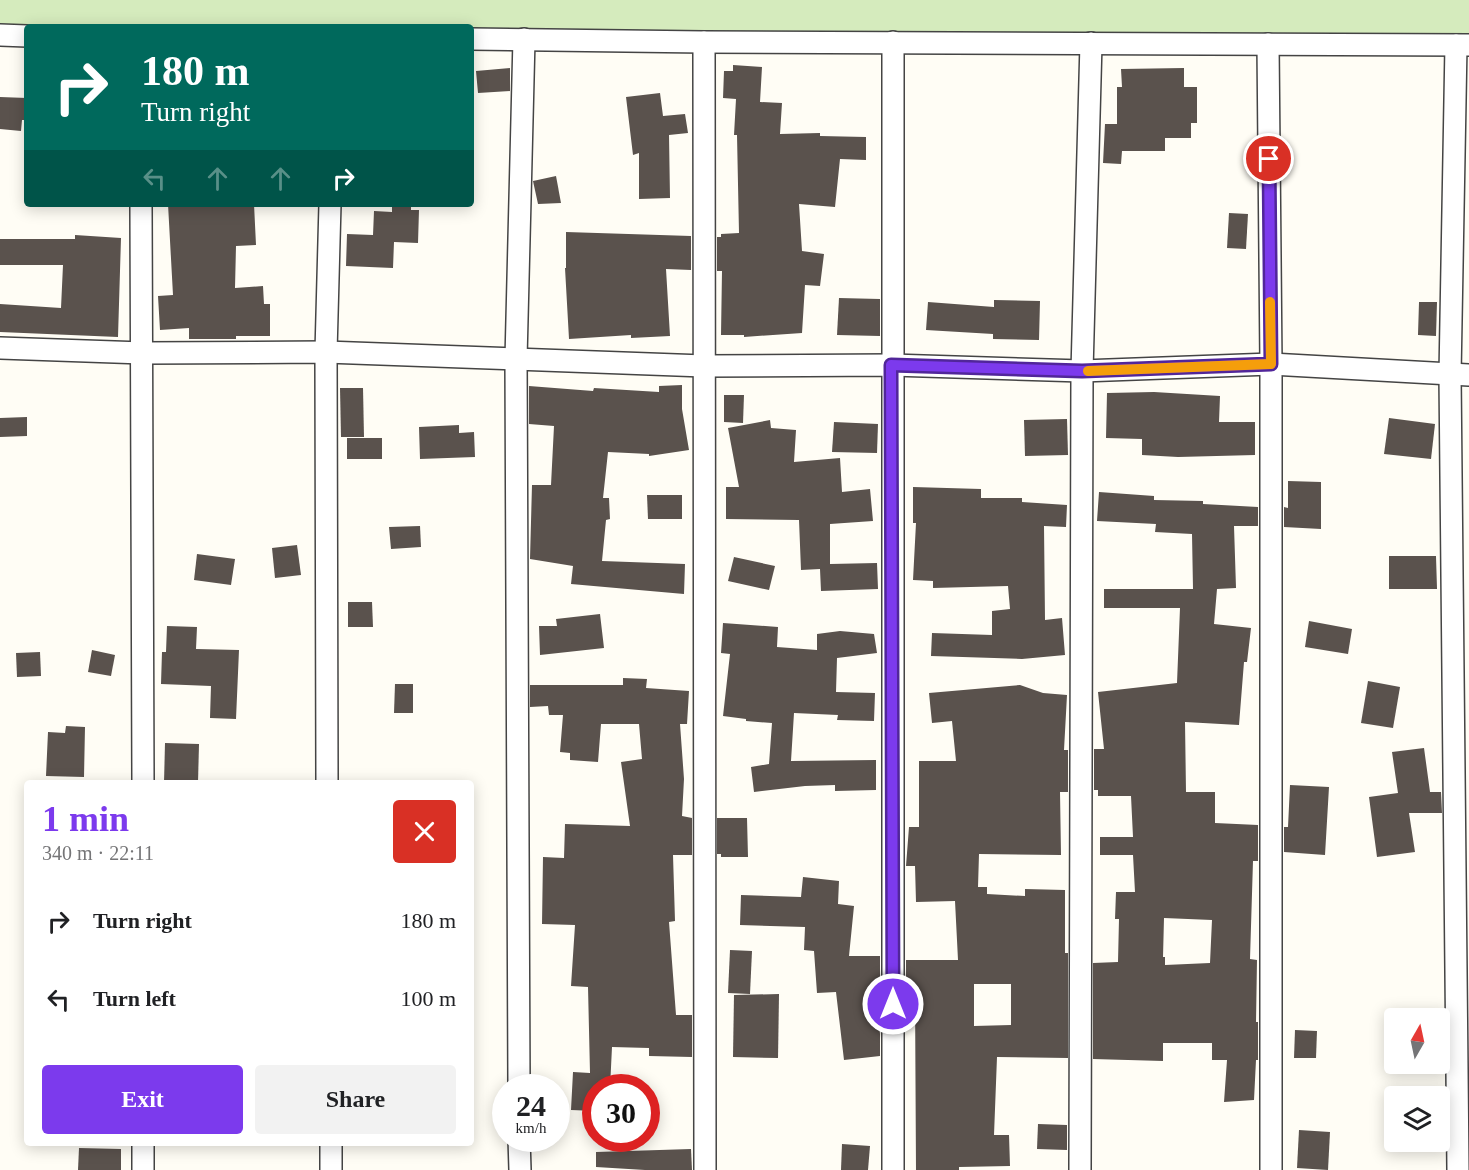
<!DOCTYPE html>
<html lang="en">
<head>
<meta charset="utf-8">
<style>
	:root { --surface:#fff; --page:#f2f2f2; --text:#202124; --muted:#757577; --accent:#7c3aed }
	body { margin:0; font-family:Georgia,serif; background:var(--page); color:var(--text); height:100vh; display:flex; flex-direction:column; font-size:22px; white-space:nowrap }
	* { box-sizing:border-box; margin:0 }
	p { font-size:20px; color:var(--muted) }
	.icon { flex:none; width:33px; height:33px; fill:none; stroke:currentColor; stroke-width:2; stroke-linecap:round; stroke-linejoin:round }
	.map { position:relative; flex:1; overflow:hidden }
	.sheet { position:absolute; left:24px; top:780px; width:450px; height:366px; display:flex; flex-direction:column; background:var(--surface); border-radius:6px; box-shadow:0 3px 15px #0003 }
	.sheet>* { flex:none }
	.hud { position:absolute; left:24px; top:24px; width:450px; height:183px; border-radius:6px; box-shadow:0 3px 15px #0003; background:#00695c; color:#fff; overflow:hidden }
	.needle { width:39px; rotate:9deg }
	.buttons { position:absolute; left:1384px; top:1008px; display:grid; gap:12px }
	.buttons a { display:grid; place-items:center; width:66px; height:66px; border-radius:6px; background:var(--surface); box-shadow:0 3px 15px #0003; font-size:30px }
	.speed { position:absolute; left:492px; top:1074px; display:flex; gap:12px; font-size:30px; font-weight:700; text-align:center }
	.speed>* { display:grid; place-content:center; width:78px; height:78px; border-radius:50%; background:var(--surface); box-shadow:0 3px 15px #0003; line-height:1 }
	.speed small { font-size:15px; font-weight:400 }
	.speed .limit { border:9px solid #d22; background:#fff; color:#111 }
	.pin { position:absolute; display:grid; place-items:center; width:51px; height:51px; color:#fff; margin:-26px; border:3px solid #fff; border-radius:50%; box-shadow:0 2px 6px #0007 }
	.me { position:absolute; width:66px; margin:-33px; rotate:0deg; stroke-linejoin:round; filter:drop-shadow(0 0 4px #0008) }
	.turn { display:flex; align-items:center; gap:21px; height:126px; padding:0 18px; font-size:27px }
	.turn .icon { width:78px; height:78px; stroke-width:2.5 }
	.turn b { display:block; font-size:42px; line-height:51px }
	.lanes { display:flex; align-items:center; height:57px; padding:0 18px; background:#0003; justify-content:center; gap:30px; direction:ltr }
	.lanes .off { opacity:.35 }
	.round { display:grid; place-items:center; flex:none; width:63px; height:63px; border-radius:6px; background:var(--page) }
	.overview { display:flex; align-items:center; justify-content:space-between; height:102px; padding:0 18px }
	h1 { font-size:36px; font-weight:800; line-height:45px; color:var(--accent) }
	.cta { display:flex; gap:12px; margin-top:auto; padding:12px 18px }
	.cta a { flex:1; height:69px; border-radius:6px; background:var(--accent); color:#fff; font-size:24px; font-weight:800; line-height:69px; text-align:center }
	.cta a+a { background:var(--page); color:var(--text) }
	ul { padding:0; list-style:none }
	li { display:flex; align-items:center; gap:18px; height:78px; padding:0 18px }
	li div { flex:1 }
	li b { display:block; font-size:22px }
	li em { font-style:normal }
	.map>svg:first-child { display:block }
</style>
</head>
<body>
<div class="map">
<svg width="1469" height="1170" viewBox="0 0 1469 1170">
	<rect width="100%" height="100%" fill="#fffdf5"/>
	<polygon fill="#d5ebbd" points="0,0 1469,0 1469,43 471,32 471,27 0,26"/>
	<g fill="#5a524d" fill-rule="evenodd">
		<polygon points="733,65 762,67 760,102 782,103 780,134 820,133 820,136 866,137 866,160 840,159 835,207 799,204 802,251 824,254 820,286 805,285 802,333 744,337 744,335 721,335 722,271 717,271 717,237 721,237 721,234 739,233 737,135 734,135 736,99 723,98 724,71 733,71"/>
		<polygon points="510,68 510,91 478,93 476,71"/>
		<polygon points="1184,68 1184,87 1197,87 1197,123 1191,123 1191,138 1165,138 1165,151 1122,151 1121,164 1103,163 1105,124 1117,124 1117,87 1122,87 1121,69"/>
		<polygon points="660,93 663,116 685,114 688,133 669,135 670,198 639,199 639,153 633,155 626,97"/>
		<polygon points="0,97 27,98 27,120 22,120 21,131 0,129"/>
		<polygon points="556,176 561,203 538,204 533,181"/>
		<polygon points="168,204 254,204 256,245 236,246 235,288 263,286 264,304 270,304 270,336 236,336 236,339 189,339 189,328 160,330 158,296 173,295"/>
		<polygon points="392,204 411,204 411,210 419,210 418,243 394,242 393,268 346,266 347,234 373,235 374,211 392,212"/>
		<polygon points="1229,213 1248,214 1246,249 1227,248"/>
		<polygon points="566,232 691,236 691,270 666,269 670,336 631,338 631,335 569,339 565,268 566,268"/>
		<polygon points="75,235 121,238 118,337 0,332 0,304 61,308 63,265 0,265 0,239 75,239"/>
		<polygon points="839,298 880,299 880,336 837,335"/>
		<polygon points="994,300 1040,301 1039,340 993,339 993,334 926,330 928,302 994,307"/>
		<polygon points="1419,302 1437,302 1436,336 1418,335"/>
		<polygon points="682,385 682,409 689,450 649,456 649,454 608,452 603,498 609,498 610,519 606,520 602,561 685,564 684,594 571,584 573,566 530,559 532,485 551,485 554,426 529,424 529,386 593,391 594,388 659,392 659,386"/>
		<polygon points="340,388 363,388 364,437 341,437"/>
		<polygon points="1154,392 1220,396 1219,422 1255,422 1255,455 1178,457 1142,455 1142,439 1106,438 1107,393"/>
		<polygon points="724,395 744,395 743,423 724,422"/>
		<polygon points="27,417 27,436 0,437 0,418"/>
		<polygon points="1389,418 1435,424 1431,459 1384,454"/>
		<polygon points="1067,419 1068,455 1025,456 1024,420"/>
		<polygon points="770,420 771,428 796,430 794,462 840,458 842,492 870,489 873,521 830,524 830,564 877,563 878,589 821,591 820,569 801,570 799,520 726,519 726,487 739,487 728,428"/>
		<polygon points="834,422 878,424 877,453 832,452"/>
		<polygon points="459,425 459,433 474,432 475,457 420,459 419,427"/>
		<rect x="347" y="438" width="35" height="21"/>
		<polygon points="1288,481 1321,482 1321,529 1284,527 1284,507 1288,508"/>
		<polygon points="913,487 981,489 981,498 1022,498 1022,502 1067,505 1066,527 1044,526 1045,620 1062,618 1065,655 1022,659 931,656 932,633 992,635 992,611 1010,609 1008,586 933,588 933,581 913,580 916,523 913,523"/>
		<path d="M 1099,492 L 1154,496 L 1154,500 L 1203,501 L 1203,504 L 1258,507 L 1258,526 L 1234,526 L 1236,588 L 1217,589 L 1214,624 L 1251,628 L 1247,662 L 1244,662 L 1239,725 L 1185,722 L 1186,792 L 1215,792 L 1215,823 L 1258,825 L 1258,861 L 1253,861 L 1250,959 L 1257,960 L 1256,1022 L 1258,1022 L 1258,1060 L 1256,1060 L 1254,1100 L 1224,1102 L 1227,1060 L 1212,1060 L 1212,1043 L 1163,1043 L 1163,1061 L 1093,1059 L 1093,963 L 1118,962 L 1119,919 L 1115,919 L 1116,892 L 1135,892 L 1133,855 L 1100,855 L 1100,837 L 1133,837 L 1131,796 L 1098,796 L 1098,790 L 1094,790 L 1094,749 L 1104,749 L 1098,692 L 1177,683 L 1180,608 L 1104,608 L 1104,589 L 1193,589 L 1192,534 L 1155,532 L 1156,524 L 1097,521 ZM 1164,918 L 1212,920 L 1210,963 L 1165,965 L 1165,957 L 1163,957 Z"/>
		<polygon points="647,495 682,495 682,519 648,519"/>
		<polygon points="420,526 421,547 391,549 389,527"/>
		<polygon points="297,545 301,575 275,578 272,548"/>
		<polygon points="197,554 235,559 231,585 194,580"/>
		<polygon points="1389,556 1436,556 1437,589 1389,589"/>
		<polygon points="734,557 775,566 769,590 728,581"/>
		<polygon points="348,602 372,602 373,627 348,627"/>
		<polygon points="600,614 604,648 540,655 539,626 557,626 556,619"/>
		<polygon points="1309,621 1352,629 1348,654 1305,647"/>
		<polygon points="723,623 778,627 777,647 817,650 817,634 840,631 874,634 877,653 837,658 836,692 875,693 874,721 837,720 838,715 794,713 791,761 876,760 876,790 835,791 835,785 805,786 754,792 751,767 769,764 772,723 746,721 746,719 723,716 730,654 721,653"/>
		<polygon points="167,626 197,627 196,649 239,650 236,719 210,718 211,686 161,684 162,652 166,652"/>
		<polygon points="92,650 115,655 111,676 88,672"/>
		<polygon points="40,652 41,676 17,677 16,653"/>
		<polygon points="623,678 647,679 646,688 689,691 687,724 680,724 684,779 682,816 692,818 692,855 673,855 675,921 669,922 676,1015 692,1015 692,1057 649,1056 649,1048 612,1047 610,1088 596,1088 596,1111 571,1110 573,1072 590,1073 588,987 571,986 575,925 542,924 543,857 564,858 565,824 630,826 621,762 642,759 639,724 601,724 598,762 570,760 570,753 560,752 563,715 549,715 548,706 530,707 530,685 623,685"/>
		<polygon points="1368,681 1400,687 1393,728 1361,723"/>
		<polygon points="395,684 413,684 413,713 394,713"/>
		<path d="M 1020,685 L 1043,693 L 1067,695 L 1064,750 L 1068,750 L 1068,792 L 1060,792 L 1061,855 L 979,854 L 978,887 L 987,887 L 987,894 L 1025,896 L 1025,889 L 1065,890 L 1065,953 L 1068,953 L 1068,1058 L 997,1057 L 994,1135 L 1009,1135 L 1010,1166 L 959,1167 L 959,1170 L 916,1170 L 915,993 L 906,993 L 906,960 L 958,960 L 955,901 L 916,902 L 915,866 L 906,866 L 909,827 L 919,827 L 919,761 L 956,761 L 952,721 L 932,723 L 929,693 ZM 974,984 L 1011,984 L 1011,1025 L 974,1026 Z"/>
		<polygon points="66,726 85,727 84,777 46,776 48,732 65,733"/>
		<polygon points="165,743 199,744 198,783 164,783"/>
		<polygon points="1424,748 1430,792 1441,792 1442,813 1409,813 1415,852 1377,857 1369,797 1398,793 1392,752"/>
		<polygon points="1290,785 1329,787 1325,855 1284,852 1284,827 1288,827"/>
		<polygon points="717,818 747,818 748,857 721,857 721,854 717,854"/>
		<polygon points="803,877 839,881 838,904 854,906 849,956 880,956 880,993 876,993 880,1034 880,1056 844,1060 836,992 817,993 814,951 804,950 805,927 740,925 741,895 801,897"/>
		<polygon points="730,950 752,951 750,994 728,993"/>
		<polygon points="779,994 778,1058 733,1057 734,995"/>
		<polygon points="1295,1030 1317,1031 1316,1058 1294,1058"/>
		<polygon points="1038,1124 1067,1125 1067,1150 1037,1149"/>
		<polygon points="1299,1130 1330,1132 1328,1170 1297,1168"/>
		<polygon points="842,1144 870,1146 868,1170 841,1170"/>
		<polygon points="79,1148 121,1149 121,1170 78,1170"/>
		<polygon points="691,1149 692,1170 645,1170 596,1167 596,1152"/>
	</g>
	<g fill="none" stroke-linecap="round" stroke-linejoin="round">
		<defs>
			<g id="street">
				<polyline points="0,35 27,36"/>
				<polyline points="471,39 704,42 1469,45"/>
				<polyline points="704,42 705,1170"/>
				<polyline points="893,42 893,1170"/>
				<polyline points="1268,44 1271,364 1271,1170"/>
				<polyline points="1456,45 1450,375 1458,1170"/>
				<polyline points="141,204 143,783"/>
				<polyline points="0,348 143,353 326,352 704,366 892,365 1082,371 1271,364 1469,375"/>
				<polyline points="327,783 326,352 330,204"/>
				<polyline points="519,1088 516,359 524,39"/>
				<polyline points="519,1138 520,1170"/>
				<polyline points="143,1143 143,1170"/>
				<polyline points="331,1143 331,1170"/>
				<polyline points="1080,1170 1082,371 1091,43"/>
			</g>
		</defs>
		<use href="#street" stroke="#444" stroke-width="24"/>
		<use href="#street" stroke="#fff" stroke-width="21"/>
	</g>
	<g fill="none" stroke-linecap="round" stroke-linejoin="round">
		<defs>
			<polyline id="route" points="893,1004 891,365 1082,371 1271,364 1269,159"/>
		</defs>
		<use href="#route" stroke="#51269a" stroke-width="15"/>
		<use href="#route" stroke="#7c3aed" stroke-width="10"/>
		<polyline stroke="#f59e0b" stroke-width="10" points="1088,371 1271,364 1270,302"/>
	</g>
</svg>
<div class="buttons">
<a><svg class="needle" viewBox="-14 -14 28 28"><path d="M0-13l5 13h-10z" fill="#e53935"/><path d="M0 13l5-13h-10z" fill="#757577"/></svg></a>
<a><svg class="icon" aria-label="layers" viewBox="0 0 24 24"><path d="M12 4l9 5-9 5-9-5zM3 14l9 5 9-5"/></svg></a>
</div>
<div class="speed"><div>24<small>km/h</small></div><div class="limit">30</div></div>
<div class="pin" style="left:1269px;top:159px;background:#d93025"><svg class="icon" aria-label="arrive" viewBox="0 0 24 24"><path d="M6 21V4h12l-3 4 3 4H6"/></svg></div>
<svg class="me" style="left:893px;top:1004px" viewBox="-20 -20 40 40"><circle r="17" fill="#7c3aed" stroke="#fff" stroke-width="3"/><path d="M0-11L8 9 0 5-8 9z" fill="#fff"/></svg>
<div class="hud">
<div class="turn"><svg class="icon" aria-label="right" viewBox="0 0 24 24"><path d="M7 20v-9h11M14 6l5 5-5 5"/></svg><div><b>180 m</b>Turn right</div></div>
<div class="lanes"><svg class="icon off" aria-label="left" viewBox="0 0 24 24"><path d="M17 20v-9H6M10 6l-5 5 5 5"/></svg><svg class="icon off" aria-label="ahead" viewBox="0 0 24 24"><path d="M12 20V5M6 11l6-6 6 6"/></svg><svg class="icon off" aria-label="ahead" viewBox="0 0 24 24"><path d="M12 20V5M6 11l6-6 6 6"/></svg><svg class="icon" aria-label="right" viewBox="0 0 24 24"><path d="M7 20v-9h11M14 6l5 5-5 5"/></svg></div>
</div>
<section class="sheet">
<div class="overview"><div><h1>1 min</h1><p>340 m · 22:11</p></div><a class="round" style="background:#d93025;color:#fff"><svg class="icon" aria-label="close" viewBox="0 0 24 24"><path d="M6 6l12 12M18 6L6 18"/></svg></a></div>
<ul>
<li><svg class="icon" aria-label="right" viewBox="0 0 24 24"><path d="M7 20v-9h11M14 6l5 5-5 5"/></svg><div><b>Turn right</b></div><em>180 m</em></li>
<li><svg class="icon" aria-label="left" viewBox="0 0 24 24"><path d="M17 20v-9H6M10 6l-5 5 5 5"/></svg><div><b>Turn left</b></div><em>100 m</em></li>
</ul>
<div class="cta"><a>Exit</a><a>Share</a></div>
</section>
</div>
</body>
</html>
